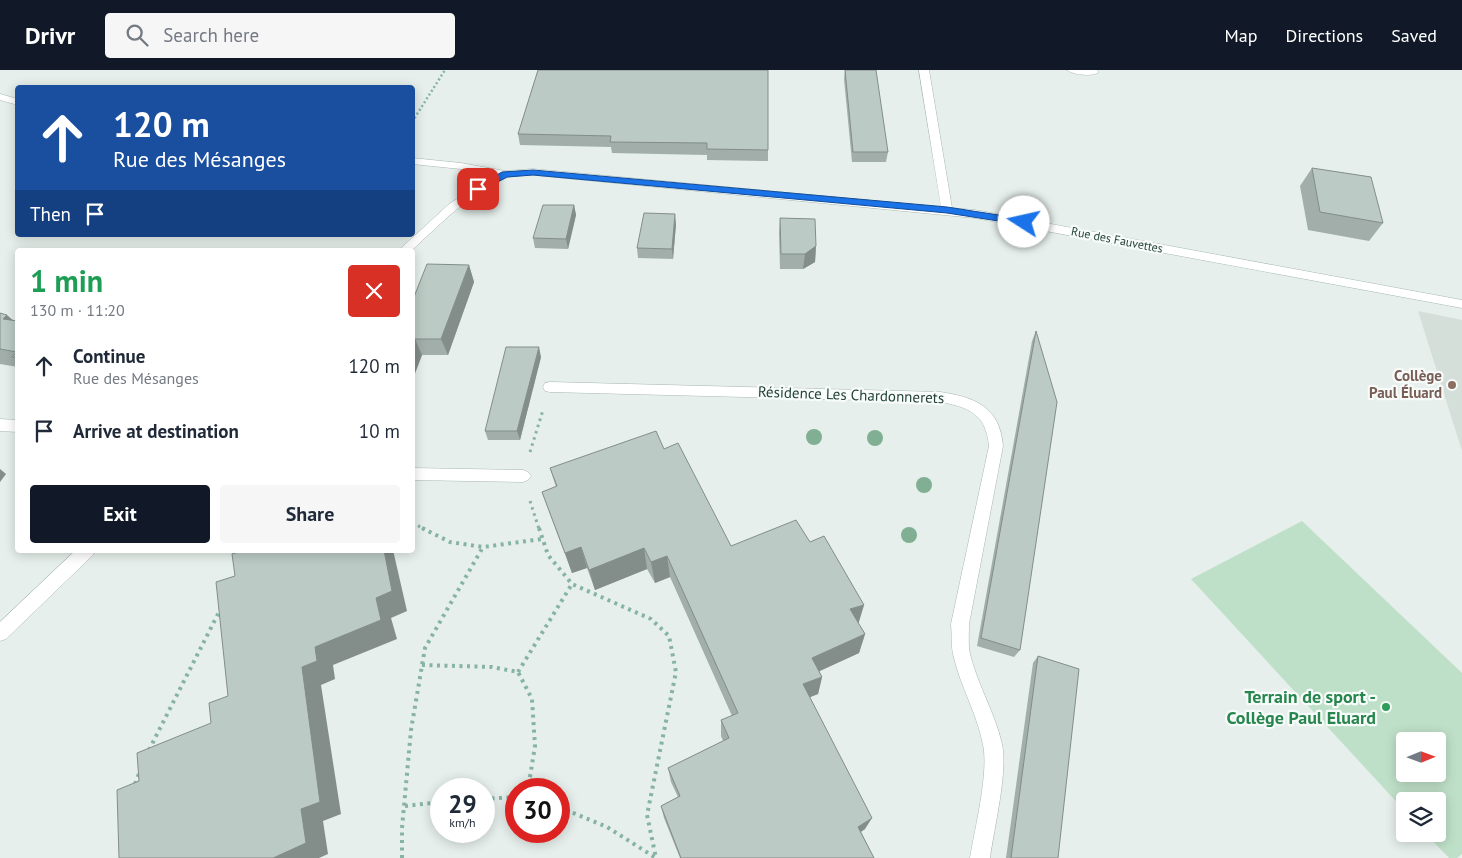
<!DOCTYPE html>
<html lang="en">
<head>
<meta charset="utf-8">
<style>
	:root { --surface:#fff; --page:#f6f6f7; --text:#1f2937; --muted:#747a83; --accent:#111827 }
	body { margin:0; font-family:"PT Sans",sans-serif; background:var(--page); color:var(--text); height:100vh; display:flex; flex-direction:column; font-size:19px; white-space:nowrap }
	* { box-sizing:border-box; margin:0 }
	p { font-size:16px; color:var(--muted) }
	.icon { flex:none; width:28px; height:28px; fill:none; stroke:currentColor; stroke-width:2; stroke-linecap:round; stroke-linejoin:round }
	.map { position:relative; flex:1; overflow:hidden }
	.drawer { position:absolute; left:15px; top:178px; width:400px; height:305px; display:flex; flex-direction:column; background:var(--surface); border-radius:5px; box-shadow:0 2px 12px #0003 }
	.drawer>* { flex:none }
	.guide { position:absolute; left:15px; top:15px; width:400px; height:152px; border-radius:5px; box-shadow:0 2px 12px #0003; background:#1a4fa0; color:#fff; overflow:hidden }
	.needle { width:32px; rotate:89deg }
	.controls { position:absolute; left:1396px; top:662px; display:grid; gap:10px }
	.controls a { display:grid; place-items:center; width:50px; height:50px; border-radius:5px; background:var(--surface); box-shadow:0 2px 12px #0003; font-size:25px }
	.speed { position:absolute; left:430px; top:708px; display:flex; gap:10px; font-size:25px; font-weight:700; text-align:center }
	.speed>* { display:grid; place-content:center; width:65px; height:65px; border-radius:50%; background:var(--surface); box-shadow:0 2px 12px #0003; line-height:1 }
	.speed small { font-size:12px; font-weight:400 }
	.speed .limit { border:8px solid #d22; background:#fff; color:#111 }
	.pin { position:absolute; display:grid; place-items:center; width:42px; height:42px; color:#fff; margin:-21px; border-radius:10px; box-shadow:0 2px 8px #0006 }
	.me { position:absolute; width:55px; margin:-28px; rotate:280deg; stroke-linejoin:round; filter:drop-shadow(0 0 4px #0008) }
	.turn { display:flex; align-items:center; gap:18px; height:105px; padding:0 15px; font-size:22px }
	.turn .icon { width:65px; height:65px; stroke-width:2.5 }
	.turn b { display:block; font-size:35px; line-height:42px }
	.then { display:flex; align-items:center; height:48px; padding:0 15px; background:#0003; gap:10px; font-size:19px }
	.round { display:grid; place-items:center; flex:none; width:52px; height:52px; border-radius:5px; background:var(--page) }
	.overview { display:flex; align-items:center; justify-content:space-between; height:85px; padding:0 15px }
	h1 { font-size:30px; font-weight:700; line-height:38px; color:#1e9e55 }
	.primary-button { display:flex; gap:10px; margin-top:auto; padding:10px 15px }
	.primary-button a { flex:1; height:58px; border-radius:5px; background:var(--accent); color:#fff; font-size:20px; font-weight:700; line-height:58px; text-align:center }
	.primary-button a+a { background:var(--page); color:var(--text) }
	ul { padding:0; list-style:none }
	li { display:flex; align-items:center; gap:15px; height:65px; padding:0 15px }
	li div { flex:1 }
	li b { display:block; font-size:19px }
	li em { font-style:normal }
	header { display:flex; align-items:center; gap:30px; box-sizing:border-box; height:70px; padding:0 25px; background:var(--accent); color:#fff }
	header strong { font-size:24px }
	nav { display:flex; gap:28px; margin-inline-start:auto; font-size:18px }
	.search { width:350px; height:45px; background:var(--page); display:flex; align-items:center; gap:12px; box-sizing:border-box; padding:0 18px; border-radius:5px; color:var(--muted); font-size:19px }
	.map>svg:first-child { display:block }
</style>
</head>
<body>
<header>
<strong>Drivr</strong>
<div class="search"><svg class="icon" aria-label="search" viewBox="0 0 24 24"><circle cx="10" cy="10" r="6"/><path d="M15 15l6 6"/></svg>Search here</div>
<nav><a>Map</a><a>Directions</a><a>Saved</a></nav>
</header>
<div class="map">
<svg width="1462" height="788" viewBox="0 0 1462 788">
	<rect width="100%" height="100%" fill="#e6efeb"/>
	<polygon fill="#d4dfda" points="1418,241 1462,250 1462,381"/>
	<path fill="#bfe0c8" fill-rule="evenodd" d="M 1302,451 L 1462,603 L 1462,784 L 1457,788 L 1449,788 L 1426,764 L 1438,764 L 1438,731 L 1405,731 L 1405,741 L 1191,509 ZM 1405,671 L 1438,671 L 1438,704 L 1405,704 Z"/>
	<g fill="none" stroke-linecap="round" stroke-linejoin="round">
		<defs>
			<g id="street">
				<path d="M 919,0 L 929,0 L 952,138 L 975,140 L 1462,230 L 1462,238 L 975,148 L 533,105 C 525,106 514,105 506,108 C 470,122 440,155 412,180 L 399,180 L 448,135 L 474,117 L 494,105 L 461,99 L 412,94 L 412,88 L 461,93 L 505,101 L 533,99 L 941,137 Z"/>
				<path d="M 1067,0 L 1097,0 L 1099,2 C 1093,7 1073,5 1067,0 Z"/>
				<polygon points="0,24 18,29 18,35 0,30"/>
				<path d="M 550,312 L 940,322 C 975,327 1000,337 1003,376 L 969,554 C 969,564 968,575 970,584 C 978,616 995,643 1002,674 C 1008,702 994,758 990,788 L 970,788 C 975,758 989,702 983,675 C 977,643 960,616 953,584 C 951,575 952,564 951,554 L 989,376 C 986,344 969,337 940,332 L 550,322 L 545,321 L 543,317 L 545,313 Z"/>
				<polygon points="0,349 18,350 18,362 0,361"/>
				<polygon points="412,398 523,400 528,402 531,406 528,410 523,412 412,410"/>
				<polygon points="76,480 95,480 93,485 6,569 0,571 0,552"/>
			</g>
		</defs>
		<use href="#street" stroke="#a8b8b2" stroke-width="1"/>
		<polyline stroke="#86b3a5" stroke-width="2.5" stroke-dasharray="2 2.5" stroke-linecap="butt" points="412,52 445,0"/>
		<g stroke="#86b3a5" stroke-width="3" stroke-dasharray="2.5 4" stroke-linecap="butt">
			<polyline points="530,382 543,340"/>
			<polyline points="530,431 539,459"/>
			<polyline points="412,453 425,459"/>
		</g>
		<g stroke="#86b3a5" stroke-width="4" stroke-dasharray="3 4.5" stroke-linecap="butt">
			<polyline points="422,458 450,472 483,477 542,469"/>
			<polyline points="539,458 548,485 572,514 651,549 669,566 676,602 647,745 656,788"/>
			<polyline points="422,595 492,597 518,602 532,629 535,676 528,719"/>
			<polyline points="518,602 572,514"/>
			<polyline points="149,680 221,538"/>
			<polyline points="135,714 140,701"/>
			<polyline points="484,729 516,727"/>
			<polyline points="405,736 441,732"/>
			<polyline points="559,737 607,757 656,788"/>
			<polyline points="402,788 402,758 411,660 425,578 483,477"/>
		</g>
		<use href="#street" fill="#fff" fill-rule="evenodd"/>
	</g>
	<g fill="#80af93">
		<circle cx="814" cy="367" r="8"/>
		<circle cx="875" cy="368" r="8"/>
		<circle cx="924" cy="415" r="8"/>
		<circle cx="909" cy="465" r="8"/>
	</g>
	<g fill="#a1aea9">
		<polygon points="538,0 768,80 768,91 707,90 707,85 612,83 611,77 520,75 518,64"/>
		<polygon points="845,0 888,82 886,92 852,92 844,9"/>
		<polygon points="1312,98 1383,153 1369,171 1308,160 1300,116"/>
		<polygon points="574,135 576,145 568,179 535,178 533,168"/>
		<polygon points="780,148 816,176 815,192 803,199 780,199 779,163"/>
		<polygon points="676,154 673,189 638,188 637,178"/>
		<polygon points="469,195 474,212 448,285 422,285 412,311 412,232"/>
		<polygon points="0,243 13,250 18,251 18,297 0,294"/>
		<polygon points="1036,261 1020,580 1014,587 977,576 1032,271"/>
		<polygon points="541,287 520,370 488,370 485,361"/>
		<polygon points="664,379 731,476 810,472 864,535 858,553 865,564 859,583 819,601 822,607 818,624 810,627 865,759 861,762 874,788 680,788 664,748 661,736 678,727 671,712 668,698 723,671 721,666 721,650 732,646 670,507 655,513 647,499 595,520 587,498 572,503 550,444 542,422 556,417 550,398"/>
		<polygon points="1038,586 1058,788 1006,788 1033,593"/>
	</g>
	<g fill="#838d89">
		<polygon points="574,135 576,145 568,179 566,169"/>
		<polygon points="675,144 676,154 673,189 672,179"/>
		<polygon points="816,176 815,192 803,199 805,184"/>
		<polygon points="469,195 474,212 448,285 441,269"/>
		<polygon points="7,245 18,255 3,249"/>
		<polygon points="415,269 422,285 412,311 412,275"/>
		<polygon points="539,277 541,287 520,370 517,361"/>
		<polygon points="0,399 6,404 0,412"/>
		<polygon points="581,477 587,498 572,503 565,483"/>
		<polygon points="644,478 647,499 595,520 589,500"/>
		<polygon points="384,480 393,480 407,541 391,548 397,569 333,595 335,609 321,615 341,744 323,751 328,784 319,788 273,788 301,739 302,597 315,577 376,528"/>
		<polygon points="667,486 670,507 655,513 651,492"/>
		<polygon points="864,535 858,555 850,539"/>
		<polygon points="865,564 859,583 809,606 812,588"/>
		<polygon points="822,607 818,624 800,631 803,614"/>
		<polygon points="872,748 865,759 851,768 858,757"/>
	</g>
	<g fill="#bbcac4" stroke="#838d89">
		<polygon points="538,0 768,0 768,80 707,79 707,73 610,72 611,66 518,64"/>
		<polygon points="845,0 876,0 888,82 853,82"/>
		<polygon points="1312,98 1371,107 1383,153 1320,142"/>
		<polygon points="543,135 574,135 566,169 533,168"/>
		<polygon points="644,143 675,144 672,179 637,178"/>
		<polygon points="780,148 815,149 816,176 805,184 781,184"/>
		<polygon points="427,194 469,195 441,269 415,269 412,275 412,232"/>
		<polygon points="0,243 7,245 3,249 18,251 18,287 12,287 17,282 0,279"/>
		<polygon points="1036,261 1057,332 1020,580 981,568"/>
		<polygon points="506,277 539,277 517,361 485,361"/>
		<polygon points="656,361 664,379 678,373 731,476 796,450 810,472 824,466 864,535 850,539 865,564 812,588 822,607 803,614 872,748 858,757 874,788 681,788 661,736 680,726 668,698 729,668 721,650 738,643 667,486 651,492 644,478 589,500 581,477 565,483 542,422 557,416 550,398"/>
		<polygon points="244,480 384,480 392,521 376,528 381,550 315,577 317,591 302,597 320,732 301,739 306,773 273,788 119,788 117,720 139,711 137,683 211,653 209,633 228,626 216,512 235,506 232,484"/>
		<polygon points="1038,586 1079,599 1058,788 1011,788"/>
	</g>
	<polygon fill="#1a73e8" stroke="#114b97" points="533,100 947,137 1024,149 1028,152 1024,155 947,143 533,105 507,107 481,121 473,119 502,102"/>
	<circle fill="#8d6e63" stroke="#f7fbf9" stroke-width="2" cx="1452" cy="315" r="5"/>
	<circle fill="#2e9e5b" stroke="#f7fbf9" stroke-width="2" cx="1386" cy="637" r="5"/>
	<g text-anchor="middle" stroke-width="4.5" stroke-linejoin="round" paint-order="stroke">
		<g font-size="12" fill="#24423a" stroke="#f7fbf9">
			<text transform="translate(1117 170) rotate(11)" y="4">Rue des Fauvettes</text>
		</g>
		<g font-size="15" font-weight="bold" fill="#785e54" stroke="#f7fbf9" text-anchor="end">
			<text x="1442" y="311">Collège<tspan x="1442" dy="17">Paul Éluard</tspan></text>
		</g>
		<g font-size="15" fill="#24423a" stroke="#f7fbf9">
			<text transform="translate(851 325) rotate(2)" y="5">Résidence Les Chardonnerets</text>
		</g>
		<g font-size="18" font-weight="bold" fill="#27864d" stroke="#f7fbf9" text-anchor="end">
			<text x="1376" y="633">Terrain de sport -<tspan x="1376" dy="21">Collège Paul Eluard</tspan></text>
		</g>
	</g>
</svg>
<div class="controls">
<a><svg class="needle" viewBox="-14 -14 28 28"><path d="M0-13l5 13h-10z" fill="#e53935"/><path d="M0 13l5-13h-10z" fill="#747a83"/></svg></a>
<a><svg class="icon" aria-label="layers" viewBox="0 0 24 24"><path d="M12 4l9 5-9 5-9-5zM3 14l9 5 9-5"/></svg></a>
</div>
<div class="speed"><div>29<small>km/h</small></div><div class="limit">30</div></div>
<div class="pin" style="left:478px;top:119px;background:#d93025"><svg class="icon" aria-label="arrive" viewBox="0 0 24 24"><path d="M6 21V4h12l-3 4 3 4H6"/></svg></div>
<svg class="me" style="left:1024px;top:152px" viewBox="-20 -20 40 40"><circle r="19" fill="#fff"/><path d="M0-13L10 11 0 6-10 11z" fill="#1a73e8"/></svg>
<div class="guide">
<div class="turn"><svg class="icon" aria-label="ahead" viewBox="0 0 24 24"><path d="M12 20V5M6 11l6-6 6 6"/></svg><div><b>120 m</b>Rue des Mésanges</div></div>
<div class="then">Then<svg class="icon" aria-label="arrive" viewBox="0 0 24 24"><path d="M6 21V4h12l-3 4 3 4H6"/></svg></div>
</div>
<section class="drawer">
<div class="overview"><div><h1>1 min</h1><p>130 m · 11:20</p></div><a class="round" style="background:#d93025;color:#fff"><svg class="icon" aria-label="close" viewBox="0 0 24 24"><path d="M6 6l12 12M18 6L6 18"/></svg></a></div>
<ul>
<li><svg class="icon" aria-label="ahead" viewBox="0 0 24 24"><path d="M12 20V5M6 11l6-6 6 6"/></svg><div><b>Continue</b><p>Rue des Mésanges</p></div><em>120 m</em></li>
<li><svg class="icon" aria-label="arrive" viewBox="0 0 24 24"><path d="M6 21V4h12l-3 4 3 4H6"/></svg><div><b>Arrive at destination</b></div><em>10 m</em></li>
</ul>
<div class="primary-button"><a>Exit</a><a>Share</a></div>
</section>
</div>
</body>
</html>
